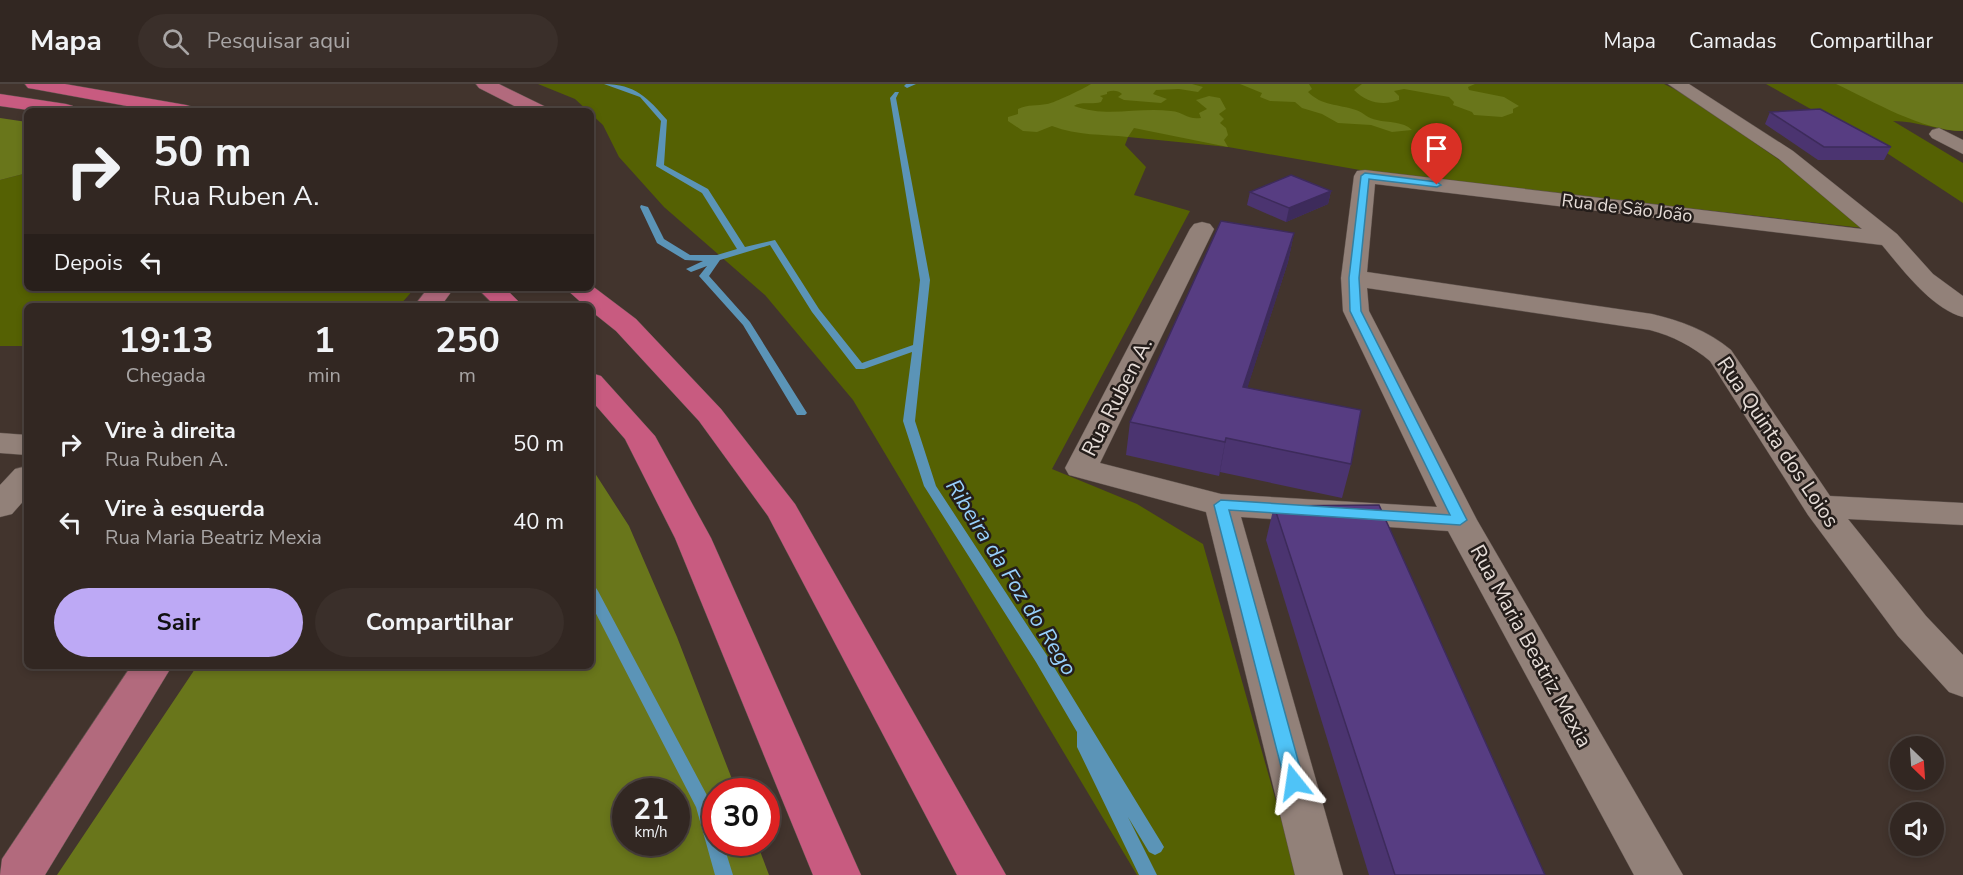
<!DOCTYPE html>
<html lang="pt">
<head>
<meta charset="utf-8">
<style>
	:root { --surface:#322722; --page:#3a2f2a; --text:#f1f3f6; --muted:#a8a5a5; --line:#4d4440; --accent:#bda9f5 }
	body { margin:0; font-family:"Nunito Sans",sans-serif; background:var(--page); color:var(--text); height:100vh; display:flex; flex-direction:column; font-size:22px; white-space:nowrap }
	* { box-sizing:border-box; margin:0 }
	p { font-size:20px; color:var(--muted) }
	.icon { flex:none; width:33px; height:33px; fill:none; stroke:currentColor; stroke-width:2; stroke-linecap:round; stroke-linejoin:round }
	.map { position:relative; flex:1; overflow:hidden }
	.details { position:absolute; left:24px; top:219px; width:570px; height:366px; display:flex; flex-direction:column; background:var(--surface); border-radius:9px; box-shadow:0 3px 9px #0003,0 0 0 2px var(--line) }
	.details>* { flex:none }
	.top-card { position:absolute; left:24px; top:24px; width:570px; height:183px; border-radius:9px; box-shadow:0 3px 9px #0003,0 0 0 2px var(--line); background:#322722; color:var(--text); overflow:hidden }
	.needle { width:39px; rotate:155deg }
	.tools { position:absolute; left:1890px; top:652px; display:grid; gap:12px }
	.tools a { display:grid; place-items:center; width:54px; height:54px; border-radius:50%; background:var(--surface); box-shadow:0 3px 9px #0003,0 0 0 2px var(--line); font-size:30px }
	.speed { position:absolute; left:612px; top:694px; display:flex; gap:12px; font-size:30px; font-weight:700; text-align:center }
	.speed>* { display:grid; place-content:center; width:78px; height:78px; border-radius:50%; background:var(--surface); box-shadow:0 3px 9px #0003,0 0 0 2px var(--line); line-height:1 }
	.speed small { font-size:15px; font-weight:400 }
	.speed .limit { border:9px solid #d22; background:#fff; color:#111 }
	.pin { position:absolute; display:grid; place-items:center; width:51px; height:51px; color:#fff; margin:-62px -26px; border-radius:50% 50% 50% 0; rotate:-45deg; box-shadow:0 0 6px #0007 }
	.pin .icon { rotate:45deg }
	.me { position:absolute; width:66px; margin:-33px; rotate:345deg; stroke-linejoin:round; filter:drop-shadow(0 0 4px #0008) }
	.turn { display:flex; align-items:center; gap:21px; height:126px; padding:0 30px; font-size:27px }
	.turn .icon { width:78px; height:78px; stroke-width:2.5 }
	.turn b { display:block; font-size:42px; line-height:51px }
	.then { display:flex; align-items:center; height:57px; padding:0 30px; background:#0003; gap:12px; font-size:22px }
	.eta { display:flex; justify-content:space-evenly; align-items:center; height:102px; text-align:center }
	.eta b { font-size:36px; font-weight:700; line-height:42px }
	.action { display:flex; gap:12px; margin-top:auto; padding:12px 30px }
	.action a { flex:1; height:69px; border-radius:36px; background:var(--accent); color:#111; font-size:24px; font-weight:700; line-height:69px; text-align:center }
	.action a+a { background:var(--page); color:var(--text) }
	ul { padding:0; list-style:none }
	li { display:flex; align-items:center; gap:18px; height:78px; padding:0 30px }
	li div { flex:1 }
	li b { display:block; font-size:22px }
	li em { font-style:normal }
	header { display:flex; align-items:center; gap:36px; box-sizing:border-box; height:84px; padding:0 30px; background:var(--surface); border-bottom:2px solid var(--line) }
	header strong { font-size:28px }
	nav { display:flex; gap:33px; margin-inline-start:auto; font-size:21px }
	.search { width:420px; height:54px; background:var(--page); display:flex; align-items:center; gap:15px; box-sizing:border-box; padding:0 21px; border-radius:33px; color:var(--muted); font-size:22px }
	.map>svg:first-child { display:block }
</style>
</head>
<body>
<header>
<strong>Mapa</strong>
<div class="search"><svg class="icon" aria-label="search" viewBox="0 0 24 24"><circle cx="10" cy="10" r="6"/><path d="M15 15l6 6"/></svg>Pesquisar aqui</div>
<nav><a>Mapa</a><a>Camadas</a><a>Compartilhar</a></nav>
</header>
<div class="map">
<svg width="1963" height="791" viewBox="0 0 1963 791">
	<rect width="100%" height="100%" fill="#42342d"/>
	<g fill="#556103">
		<path d="M 538,0 L 1664,0 C 1690,12 1715,31 1738,47 C 1781,77 1826,108 1863,144 L 1377,89 L 1228,63 L 1128,53 L 1125,61 L 1146,83 L 1134,111 L 1190,127 L 1052,385 L 1137,420 L 1203,460 L 1297,791 L 1137,791 L 853,316 L 765,211 L 664,123 L 619,73 L 603,41 L 591,30 L 591,27 L 588,27 L 575,15 Z"/>
		<path d="M 1766,0 L 1963,0 L 1963,47 C 1939,47 1917,37 1893,37 L 1963,79 L 1963,119 L 1870,58 Z"/>
		<polygon points="27,89 27,204 415,204 399,222 27,222 27,262 0,262 0,96"/>
	</g>
	<g fill="#69761b" fill-rule="evenodd">
		<path d="M 1091,0 L 1192,0 L 1203,3 L 1198,8 L 1179,5 L 1156,6 L 1153,10 L 1167,15 L 1161,19 L 1124,16 L 1118,13 L 1122,10 C 1118,6 1112,6 1107,8 L 1107,10 L 1100,12 L 1103,14 L 1101,18 C 1092,21 1080,17 1074,22 C 1107,34 1137,23 1171,27 C 1184,28 1187,36 1201,34 L 1199,29 L 1207,25 L 1196,16 L 1209,12 L 1220,14 L 1226,25 L 1219,30 L 1224,35 L 1220,39 L 1226,44 L 1228,51 L 1224,56 L 1228,63 L 1134,44 L 1128,53 C 1102,50 1078,52 1052,42 L 1037,48 L 1023,47 L 1008,37 L 1008,33 L 1018,30 L 1018,25 C 1028,20 1037,22 1047,20 C 1054,19 1085,4 1091,0 Z"/>
		<path d="M 1240,0 L 1309,0 L 1312,5 L 1308,8 C 1322,22 1338,20 1356,26 C 1363,28 1368,35 1377,36 C 1388,39 1403,37 1412,46 L 1392,48 L 1371,41 L 1338,39 L 1322,30 L 1302,24 L 1295,18 L 1270,17 L 1260,13 L 1262,9 Z"/>
		<path d="M 1362,0 L 1475,0 L 1468,3 L 1469,6 L 1504,13 L 1519,22 L 1513,25 L 1513,29 L 1502,33 L 1474,31 L 1472,28 L 1453,21 L 1454,18 L 1449,13 L 1404,5 L 1394,7 L 1399,12 L 1399,16 C 1383,22 1367,19 1354,6 Z"/>
		<path d="M 1836,0 L 1963,0 L 1963,47 C 1922,47 1873,17 1836,0 Z"/>
		<polygon points="0,34 27,38 27,89 0,96"/>
		<path d="M 591,383 L 629,442 L 677,553 L 737,708 L 716,708 L 716,759 L 757,759 L 769,791 L 57,791 L 197,582 L 591,582 ZM 626,708 L 676,708 L 676,759 L 626,759 Z"/>
	</g>
	<g fill="none" stroke-linecap="round" stroke-linejoin="round">
		<g fill="#5b94b7" fill-rule="evenodd">
			<path d="M 604,0 C 635,0 648,14 667,36 L 664,81 L 708,105 L 745,163 L 775,156 L 819,225 L 862,279 L 913,261 L 920,196 L 890,14 L 895,8 L 899,8 L 896,14 L 930,196 L 915,337 L 936,402 L 1046,570 L 1161,758 L 1164,763 L 1161,768 L 1155,771 L 1149,768 L 1128,733 L 1157,791 L 1139,791 L 1077,663 L 1077,648 L 1036,578 L 924,402 L 903,337 L 912,268 L 864,285 L 856,285 L 812,228 L 770,161 L 720,176 L 709,192 L 750,238 L 807,329 L 805,331 L 797,331 L 743,241 L 699,192 L 707,182 L 691,188 L 686,185 L 703,177 L 685,176 L 657,159 L 640,123 L 641,121 L 648,123 L 664,155 L 690,171 L 717,171 L 737,165 L 702,109 L 656,82 L 661,37 L 640,13 Z"/>
			<polygon points="906,0 916,0 907,4 904,2"/>
			<polygon points="591,502 596,504 598,507 710,717 716,733 716,759 723,759 733,791 715,791 696,723 591,520"/>
		</g>
		<defs>
			<g id="street">
				<path d="M 1668,0 L 1689,0 L 1793,67 L 1897,150 L 1933,190 L 1963,212 L 1963,233 C 1932,225 1902,185 1882,161 L 1375,100 L 1367,188 L 1652,230 C 1681,237 1707,246 1731,266 L 1830,412 L 1963,419 L 1963,441 L 1848,435 L 1926,532 L 1963,571 L 1963,613 L 1949,608 L 1898,552 L 1808,431 L 1710,277 C 1692,262 1673,252 1650,246 L 1367,204 L 1369,227 L 1477,436 L 1683,791 L 1634,791 L 1448,447 L 1241,433 L 1343,791 L 1295,791 L 1206,428 L 1069,391 L 1065,384 L 1190,145 L 1194,140 L 1202,138 L 1210,140 L 1214,145 L 1100,379 L 1221,410 L 1437,423 L 1343,227 L 1341,194 L 1354,92 L 1357,87 L 1365,86 L 1862,145 L 1779,75 Z"/>
				<polygon points="1939,44 1963,56 1963,70 1932,54 1929,50 1932,46"/>
				<polygon points="0,349 27,351 27,371 0,369"/>
				<polygon points="27,382 27,413 12,430 0,433 0,401 15,385"/>
			</g>
			<g id="primary">
				<polygon points="476,0 499,0 546,23 549,27 524,27 479,4"/>
				<polygon points="428,204 454,204 441,222 414,222"/>
				<polygon points="131,582 172,582 45,791 0,791 2,775"/>
			</g>
			<g id="highway">
				<polygon points="25,0 65,0 186,21 193,23 196,27 154,27 34,5 28,4"/>
				<polygon points="0,10 66,20 73,22 76,26 35,27 0,22"/>
				<polygon points="591,201 636,235 721,325 795,420 1006,791 957,791 768,432 699,337 616,247 591,227 591,222 585,222 565,204 591,204"/>
				<polygon points="477,204 505,204 523,222 495,222"/>
				<polygon points="591,289 601,292 655,352 711,454 861,791 813,791 675,454 625,355 591,316"/>
			</g>
		</defs>
		<use href="#street" stroke="#5e524c" stroke-width="1"/>
		<use href="#primary" stroke="#5e524c" stroke-width="1"/>
		<use href="#highway" stroke="#5e524c" stroke-width="1"/>
		<use href="#street" fill="#928179" fill-rule="evenodd"/>
		<use href="#primary" fill="#b26a7d" fill-rule="evenodd"/>
		<use href="#highway" fill="#c85b80" fill-rule="evenodd"/>
	</g>
	<g fill="#4b3470">
		<polygon points="1770,28 1891,63 1884,76 1818,76 1765,40"/>
		<polygon points="1331,107 1328,120 1286,138 1247,121 1250,108"/>
		<polygon points="1294,149 1288,178 1247,304 1351,380 1342,414 1220,388 1219,392 1126,371 1130,338"/>
		<polygon points="1274,422 1545,791 1369,791 1266,456"/>
	</g>
	<g fill="#3d2b5b">
		<polygon points="1331,107 1328,120 1286,138 1289,124"/>
		<polygon points="1294,149 1288,178 1237,336 1243,303"/>
		<polygon points="1226,354 1220,388 1219,392 1225,358"/>
	</g>
	<g fill="#573d82" stroke="#3d2b5b" stroke-width="1.5">
		<polygon points="1820,25 1891,63 1824,63 1770,28"/>
		<polygon points="1291,91 1331,107 1289,124 1250,108"/>
		<polygon points="1221,137 1294,149 1243,303 1361,326 1351,380 1226,354 1225,358 1130,338"/>
		<polygon points="1379,421 1545,791 1395,791 1274,422"/>
	</g>
	<polygon fill="#4fc3f7" stroke="#337fa1" stroke-width="1.5" points="1365,89 1437,98 1441,101 1437,103 1369,95 1359,194 1361,227 1467,436 1460,441 1229,426 1304,698 1301,704 1294,706 1288,704 1285,698 1214,421 1221,416 1450,431 1350,227 1349,194 1361,92"/>
	<g text-anchor="middle" stroke-width="5" stroke-linejoin="round" paint-order="stroke">
		<g font-size="18" fill="#e6ddd8" stroke="#241d1a">
			<text transform="translate(1627 124) rotate(7)" y="6">Rua de São João</text>
		</g>
		<g font-size="21" fill="#e6ddd8" stroke="#241d1a">
			<text transform="translate(1117 313) rotate(-63)" y="7">Rua Ruben A.</text>
			<text transform="translate(1778 358) rotate(56)" y="7">Rua Quinta dos Loios</text>
			<text transform="translate(1531 562) rotate(61)" y="7">Rua Maria Beatriz Mexia</text>
		</g>
		<g font-size="22" font-style="italic" fill="#97d0fc" stroke="#241d1a">
			<text transform="translate(1012 493) rotate(58)" y="8">Ribeira da Foz do Rego</text>
		</g>
	</g>
</svg>
<div class="tools">
<a><svg class="needle" viewBox="-14 -14 28 28"><path d="M0-13l5 13h-10z" fill="#e53935"/><path d="M0 13l5-13h-10z" fill="#a8a5a5"/></svg></a>
<a><svg class="icon" aria-label="sound" viewBox="0 0 24 24"><path d="M4 9h4l5-4v14l-5-4H4zM17 9q2 3 0 6"/></svg></a>
</div>
<div class="speed"><div>21<small>km/h</small></div><div class="limit">30</div></div>
<div class="pin" style="left:1437px;top:101px;background:#d93025"><svg class="icon" aria-label="arrive" viewBox="0 0 24 24"><path d="M6 21V4h12l-3 4 3 4H6"/></svg></div>
<svg class="me" style="left:1294px;top:698px" viewBox="-20 -20 40 40"><path d="M0-17L14 15 0 8-14 15z" fill="#4fc3f7" stroke="#fff" stroke-width="4"/></svg>
<div class="top-card">
<div class="turn"><svg class="icon" aria-label="right" viewBox="0 0 24 24"><path d="M7 20v-9h11M14 6l5 5-5 5"/></svg><div><b>50 m</b>Rua Ruben A.</div></div>
<div class="then">Depois<svg class="icon" aria-label="left" viewBox="0 0 24 24"><path d="M17 20v-9H6M10 6l-5 5 5 5"/></svg></div>
</div>
<section class="details">
<div class="eta">
<div><b>19:13</b><p>Chegada</p></div>
<div><b>1</b><p>min</p></div>
<div><b>250</b><p>m</p></div>
</div>
<ul>
<li><svg class="icon" aria-label="right" viewBox="0 0 24 24"><path d="M7 20v-9h11M14 6l5 5-5 5"/></svg><div><b>Vire à direita</b><p>Rua Ruben A.</p></div><em>50 m</em></li>
<li><svg class="icon" aria-label="left" viewBox="0 0 24 24"><path d="M17 20v-9H6M10 6l-5 5 5 5"/></svg><div><b>Vire à esquerda</b><p>Rua Maria Beatriz Mexia</p></div><em>40 m</em></li>
</ul>
<div class="action"><a>Sair</a><a>Compartilhar</a></div>
</section>
</div>
</body>
</html>
